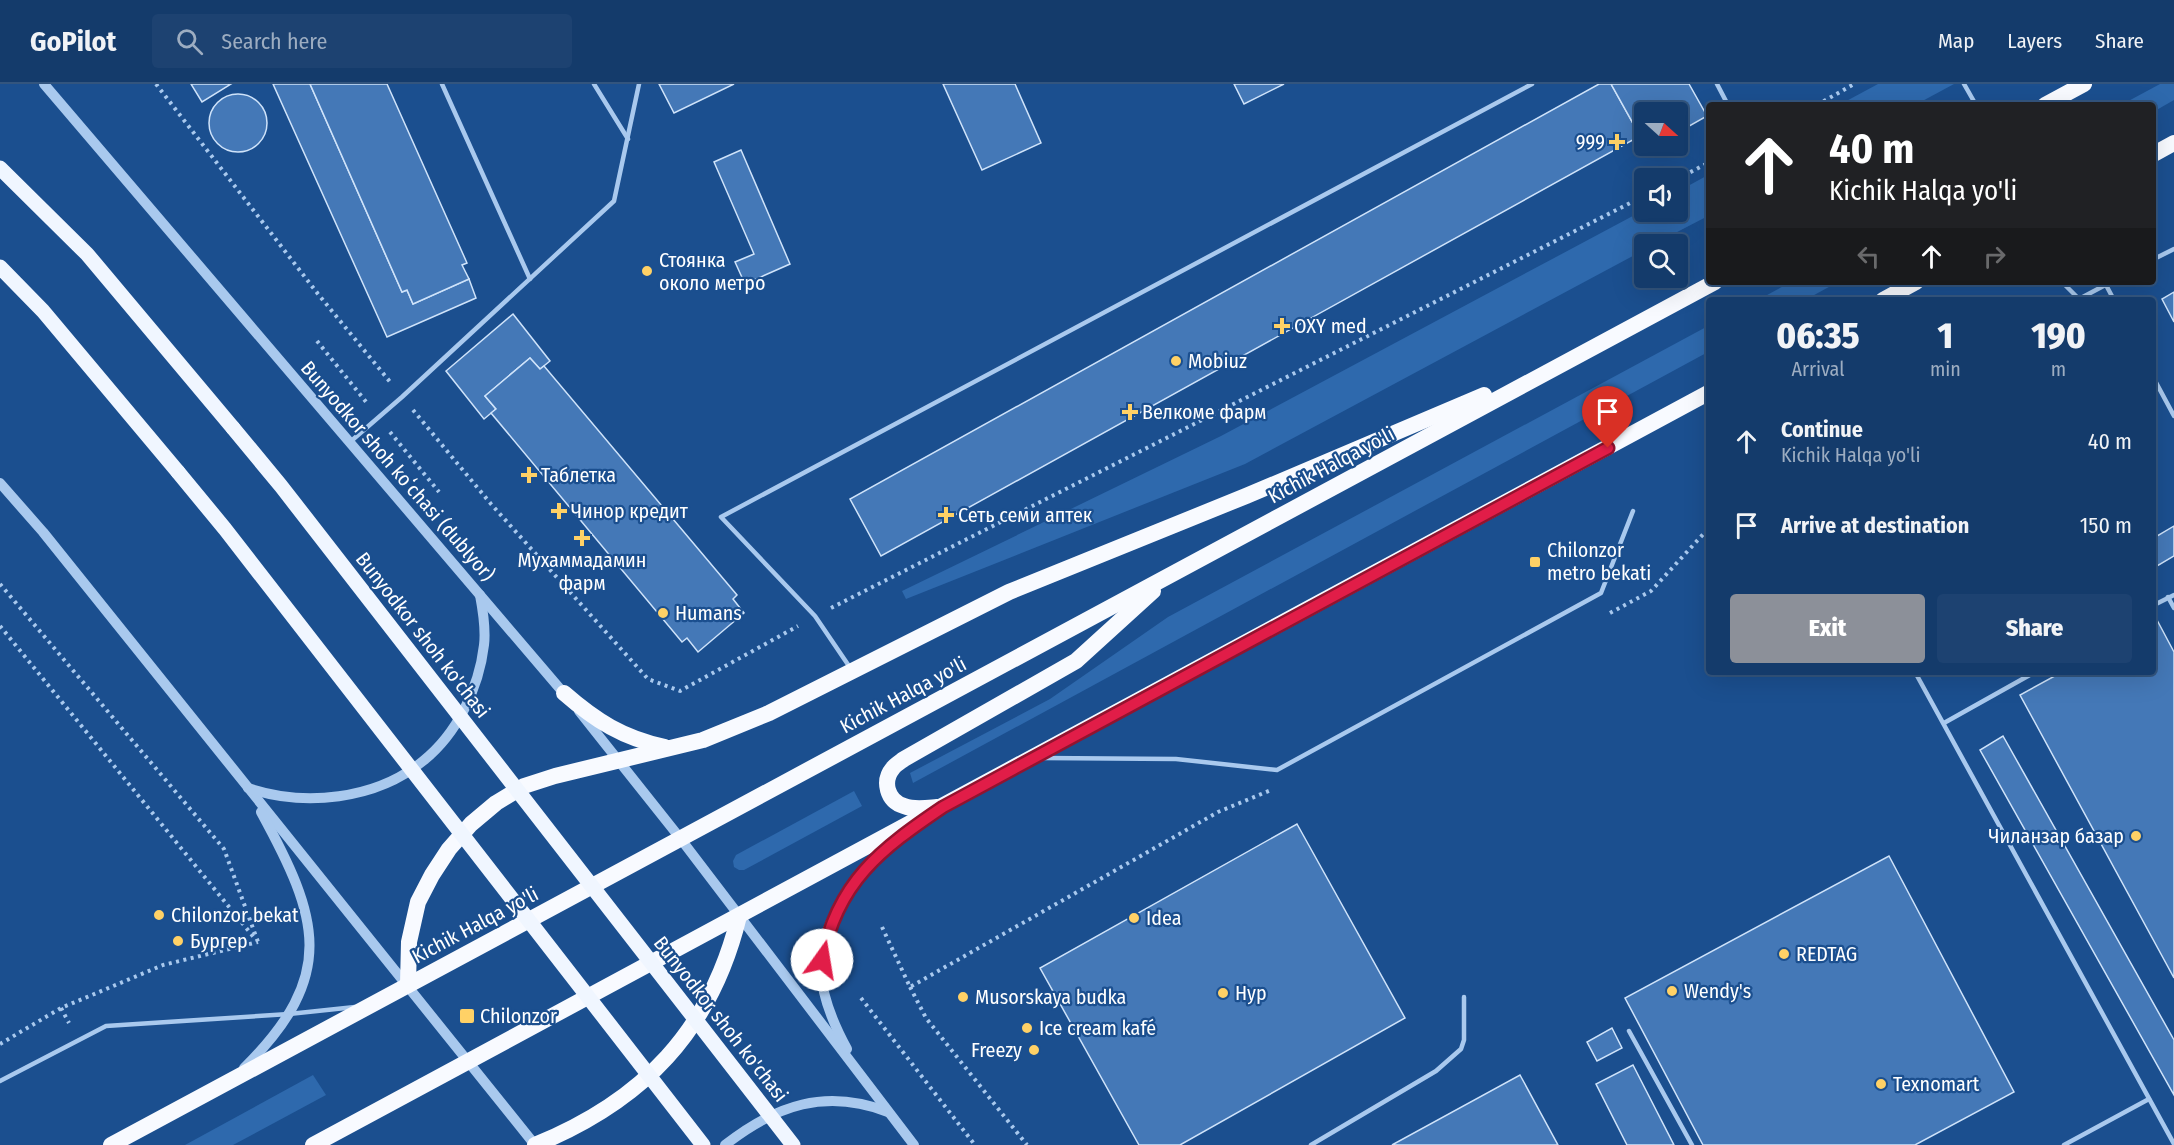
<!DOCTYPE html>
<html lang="en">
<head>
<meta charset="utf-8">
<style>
	:root { --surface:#143b6b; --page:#1d4271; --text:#f1f3f6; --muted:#9dadc1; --line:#33557e; --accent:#8c9099 }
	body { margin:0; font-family:"Fira Sans Condensed",sans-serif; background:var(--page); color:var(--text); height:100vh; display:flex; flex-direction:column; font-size:22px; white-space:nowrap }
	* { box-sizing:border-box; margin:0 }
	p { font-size:20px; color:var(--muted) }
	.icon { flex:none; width:33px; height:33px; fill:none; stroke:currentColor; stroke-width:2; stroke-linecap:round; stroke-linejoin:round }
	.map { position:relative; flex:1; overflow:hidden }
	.sheet { position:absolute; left:1706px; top:213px; width:450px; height:378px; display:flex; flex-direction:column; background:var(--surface); border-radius:6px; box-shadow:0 6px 24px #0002,0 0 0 2px var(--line) }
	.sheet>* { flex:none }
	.hud { position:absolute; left:1706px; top:18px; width:450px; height:183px; border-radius:6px; box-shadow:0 6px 24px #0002,0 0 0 2px var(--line); background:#202124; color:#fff; overflow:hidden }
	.needle { width:39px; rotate:111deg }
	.buttons { position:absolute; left:1634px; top:18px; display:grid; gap:12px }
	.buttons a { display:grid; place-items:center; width:54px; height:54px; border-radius:6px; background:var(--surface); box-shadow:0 6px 24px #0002,0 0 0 2px var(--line); font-size:30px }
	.pin { position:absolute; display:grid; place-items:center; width:51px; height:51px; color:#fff; margin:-62px -26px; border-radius:50% 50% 50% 0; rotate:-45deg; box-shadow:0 0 6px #0007 }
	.pin .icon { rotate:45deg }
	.me { position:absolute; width:66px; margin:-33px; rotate:13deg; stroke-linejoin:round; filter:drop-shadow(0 0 4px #0008) }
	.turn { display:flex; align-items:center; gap:21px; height:126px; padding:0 24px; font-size:27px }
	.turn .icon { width:78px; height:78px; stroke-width:2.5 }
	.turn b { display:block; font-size:42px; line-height:51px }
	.lanes { display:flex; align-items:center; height:57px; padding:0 24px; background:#0003; justify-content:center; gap:30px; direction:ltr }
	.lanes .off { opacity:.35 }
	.eta { display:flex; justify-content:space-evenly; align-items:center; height:102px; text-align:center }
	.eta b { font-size:36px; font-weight:800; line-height:42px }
	.primary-button { display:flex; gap:12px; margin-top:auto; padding:12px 24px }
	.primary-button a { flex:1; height:69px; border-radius:6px; background:var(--accent); color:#fff; font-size:24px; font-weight:800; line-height:69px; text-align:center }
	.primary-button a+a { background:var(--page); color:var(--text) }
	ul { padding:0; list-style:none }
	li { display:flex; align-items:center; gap:18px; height:84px; padding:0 24px }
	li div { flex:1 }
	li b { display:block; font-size:22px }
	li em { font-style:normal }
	header { display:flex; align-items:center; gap:36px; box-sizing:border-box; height:84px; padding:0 30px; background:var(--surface); border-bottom:2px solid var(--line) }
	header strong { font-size:28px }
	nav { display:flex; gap:33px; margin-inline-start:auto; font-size:21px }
	.search { width:420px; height:54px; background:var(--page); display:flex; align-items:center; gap:15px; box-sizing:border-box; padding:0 21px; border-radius:6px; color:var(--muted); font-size:22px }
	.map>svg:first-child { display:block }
</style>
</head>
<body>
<header>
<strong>GoPilot</strong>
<div class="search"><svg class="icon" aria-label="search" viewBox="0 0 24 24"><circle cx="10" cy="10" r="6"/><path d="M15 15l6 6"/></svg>Search here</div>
<nav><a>Map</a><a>Layers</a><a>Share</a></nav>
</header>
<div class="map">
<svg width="2174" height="1061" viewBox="0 0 2174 1061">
	<rect width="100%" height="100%" fill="#1b4f8f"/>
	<g fill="#2e69ad">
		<polygon points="1878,0 1954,0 1915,21 1839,21"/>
		<polygon points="2160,0 2174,0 2174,16 2153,28 2152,21 2121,21"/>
		<polygon points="1708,91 1708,132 1654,160 1644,160 1644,166 1245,380 906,515 902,507 1221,352 1644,126 1644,128 1677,128 1677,108"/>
		<polygon points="1791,198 1838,198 1805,216 1758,216"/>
		<polygon points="1708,242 1708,268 913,699 910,689 1050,615 1168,533"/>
		<polygon points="854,707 862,722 744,786 739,786 734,783 733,777 736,771"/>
		<polygon points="313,991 326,1011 233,1061 185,1061"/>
	</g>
	<g fill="#4478b7" stroke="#cfe3fa" stroke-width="1.5">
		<polygon points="191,0 231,0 202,18"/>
		<polygon points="273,0 310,0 402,208 407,206 413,220 469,195 476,214 387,253"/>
		<polygon points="310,0 387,0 467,179 462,181 469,195 413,220 407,206 402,208"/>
		<polygon points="659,0 734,0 674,29"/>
		<polygon points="943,0 1015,0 1041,59 982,86"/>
		<polygon points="1234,0 1284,0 1244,20"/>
		<polygon points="1599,0 1611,0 1640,52 881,472 850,415"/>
		<polygon points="1611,0 1689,0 1707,32 1677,49 1677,28 1644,28 1644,59"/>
		<circle cx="238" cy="39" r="29"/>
		<polygon points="741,66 790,180 745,200 735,178 754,170 714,78"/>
		<polygon points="2174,208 2174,238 2162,215"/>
		<polygon points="513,230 550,277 540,285 530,274 485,312 496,325 484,335 446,287"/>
		<polygon points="530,274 540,285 544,282 737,511 733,515 744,529 698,568 687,554 682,558 491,329 496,325 485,312"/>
		<polygon points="2174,442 2174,472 2152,485 2152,455"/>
		<polygon points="2157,536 2174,568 2174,894 2020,611 2062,588 2152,588 2152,539"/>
		<polygon points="2003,652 2174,956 2174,1011 1980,666"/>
		<polygon points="1297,740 1405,934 1180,1061 1139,1061 1040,884"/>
		<polygon points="1889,772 2014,1008 1915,1061 1703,1061 1625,914"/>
		<polygon points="1612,944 1622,964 1597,977 1587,958"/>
		<polygon points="1633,981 1674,1061 1627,1061 1596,1000"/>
		<polygon points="1520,991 1558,1061 1392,1061"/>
	</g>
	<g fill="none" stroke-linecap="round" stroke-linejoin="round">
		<g stroke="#a9c9ee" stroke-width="4" stroke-dasharray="3 4.5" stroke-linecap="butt">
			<polyline points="156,0 318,210 391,299"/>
			<polyline points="1817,21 1854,0"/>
			<polyline points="1677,95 1708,79"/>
			<polyline points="317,257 367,319"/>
			<polyline points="413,326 491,420 648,595 680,607 798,542"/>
			<polyline points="390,348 439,408"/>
			<polyline points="0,500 224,765 258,858"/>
			<polyline points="831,524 1644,112"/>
			<polyline points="1610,529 1651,507 1708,445"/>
			<polyline points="0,542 256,856"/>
			<polyline points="882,843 910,903 1218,728 1271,706"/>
			<polyline points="910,903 926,934 1027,1061"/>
			<polyline points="861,914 975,1061"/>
			<polyline points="61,924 69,939"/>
			<polyline points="0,960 61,924 163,881 258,858"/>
		</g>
		<g stroke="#a9c9ee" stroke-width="4.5">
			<polyline points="442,0 530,195"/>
			<polyline points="594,0 628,55"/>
			<polyline points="1717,0 1728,21"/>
			<polyline points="1964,0 1976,21"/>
			<polyline points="2152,176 2174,165"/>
			<polyline points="2062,198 2079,215 2111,198"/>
			<polyline points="2106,201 2114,216"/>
			<polyline points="2152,291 2174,332"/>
			<polyline points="350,358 402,313 614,117 639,0"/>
			<polyline points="2168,513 2174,524"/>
			<polyline points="2152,522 2174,511"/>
			<polyline points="851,585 815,532 721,433 1532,0"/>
			<polyline points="1915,588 2174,1060"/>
			<polyline points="1944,639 2035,588"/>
			<polyline points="1042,674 1176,675 1277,686 1601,509 1633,427"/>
			<polyline points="1629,947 1692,1061"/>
			<polyline points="0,997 106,942 289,930 355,923"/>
			<polyline points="1311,1061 1436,987 1461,965 1464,956 1464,913"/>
			<polyline points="2064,1061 2149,1015"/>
		</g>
		<g stroke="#a9c9ee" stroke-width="10">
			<polyline points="44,0 567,613"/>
			<polyline points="0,399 43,448 535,1061"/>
			<polyline points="579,627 680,754 914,1061"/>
			<path d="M 248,704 C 304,723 376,716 423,677 C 457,650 479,604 484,561 C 486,545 483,527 480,511"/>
			<path d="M 847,965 C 834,941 822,913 821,887 C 819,833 864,779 904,749"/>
			<path d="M 244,984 C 338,891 319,834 261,728"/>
			<path d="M 725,1061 C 776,1021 826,1004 888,1028"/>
		</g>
		<g stroke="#f0f6ff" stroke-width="15">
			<polyline points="0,84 87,170 233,344"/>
			<polyline points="0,183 43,227 178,388"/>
		</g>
		<g stroke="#f8faff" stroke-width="16">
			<polyline points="2045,21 2084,0"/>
			<polyline points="2152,71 2174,59"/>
			<polyline points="1883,216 1916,198"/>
			<path d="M 564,609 C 596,637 623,654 665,663"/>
			<path d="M 937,723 C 926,724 914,726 904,722 C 887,717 882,697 893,684 C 895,681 900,678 904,675 L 1076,577 L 1153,507"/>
			<polyline points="408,901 409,858 418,818 432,791 449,765 471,740 496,719 524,702 555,692 703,656 769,629 1009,508 1246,412 1484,311"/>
			<polyline points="111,1061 1715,198"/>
			<polyline points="313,1061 1708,309"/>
			<path d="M 535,1061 C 643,1017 711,947 739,832"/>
		</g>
		<g stroke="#f0f6ff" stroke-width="15">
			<polyline points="233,344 281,402 793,1061"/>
			<polyline points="178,388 225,445 703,1061"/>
		</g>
	</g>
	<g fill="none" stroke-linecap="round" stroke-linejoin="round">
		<defs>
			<path id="route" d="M 822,876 C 837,798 881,765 943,723 L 1608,364"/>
		</defs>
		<use href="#route" stroke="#92132f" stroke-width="15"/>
		<use href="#route" stroke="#e11d48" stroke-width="10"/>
	</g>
	<g fill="#ffd166" stroke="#1b4f8f" stroke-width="2">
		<path d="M1614 49h6v6h6v6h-6v6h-6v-6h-6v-6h6z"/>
		<circle cx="647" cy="187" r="6"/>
		<path d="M1279 233h6v6h6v6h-6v6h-6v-6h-6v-6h6z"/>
		<circle cx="1176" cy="277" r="6"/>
		<path d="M1127 319h6v6h6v6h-6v6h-6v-6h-6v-6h6z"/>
		<path d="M526 382h6v6h6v6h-6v6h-6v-6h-6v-6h6z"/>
		<path d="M556 418h6v6h6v6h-6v6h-6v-6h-6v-6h6z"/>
		<path d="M943 422h6v6h6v6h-6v6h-6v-6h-6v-6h6z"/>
		<path d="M579 445h6v6h6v6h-6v6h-6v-6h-6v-6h6z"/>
		<rect x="1529" y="472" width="12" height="12" rx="3"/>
		<circle cx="663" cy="529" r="6"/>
		<circle cx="2136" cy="752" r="6"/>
		<circle cx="159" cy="831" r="6"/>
		<circle cx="1134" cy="834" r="6"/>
		<circle cx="178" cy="857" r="6"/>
		<circle cx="1784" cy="870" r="6"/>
		<circle cx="1672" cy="907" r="6"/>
		<circle cx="1223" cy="909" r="6"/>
		<circle cx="963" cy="913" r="6"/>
		<rect x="459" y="924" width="16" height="16" rx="3"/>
		<circle cx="1027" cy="944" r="6"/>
		<circle cx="1034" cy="966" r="6"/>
		<circle cx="1881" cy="1000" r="6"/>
	</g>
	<g text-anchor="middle" stroke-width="4.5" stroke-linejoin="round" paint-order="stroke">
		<g font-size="20" fill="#fff" stroke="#1b4f8f" text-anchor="start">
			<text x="1605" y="65" text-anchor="end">999</text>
			<text x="659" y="183">Стоянка<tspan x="659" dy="23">около метро</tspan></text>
			<text x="1294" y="249">OXY med</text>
			<text x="1188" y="284">Mobiuz</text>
			<text x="1142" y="335">Велкоме фарм</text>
			<text x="541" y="398">Таблетка</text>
			<text x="571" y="434">Чинор кредит</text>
			<text x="958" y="438">Сеть семи аптек</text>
			<text x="1547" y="473">Chilonzor<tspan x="1547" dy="23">metro bekati</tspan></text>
			<text x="582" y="483" text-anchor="middle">Мухаммадамин<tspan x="582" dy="23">фарм</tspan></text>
			<text x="675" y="536">Humans</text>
			<text x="2124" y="759" text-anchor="end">Чиланзар базар</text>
			<text x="171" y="838">Chilonzor bekat</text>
			<text x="1146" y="841">Idea</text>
			<text x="190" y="864">Бургер</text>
			<text x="1796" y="877">REDTAG</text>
			<text x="1684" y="914">Wendy's</text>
			<text x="1235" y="916">Нур</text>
			<text x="975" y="920">Musorskaya budka</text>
			<text x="480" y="939">Chilonzor</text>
			<text x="1039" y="951">Ice cream kafé</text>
			<text x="1022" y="973" text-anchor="end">Freezy</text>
			<text x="1893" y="1007">Texnomart</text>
		</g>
		<g font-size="20" fill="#fff" stroke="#1b4f8f">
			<text transform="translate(1331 381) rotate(-28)" y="7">Kichik Halqa yo'li</text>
			<text transform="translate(398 387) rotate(49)" y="7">Bunyodkor shoh koʻchasi (dublyor)</text>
			<text transform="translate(423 551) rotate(52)" y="7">Bunyodkor shoh ko'chasi</text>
			<text transform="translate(903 611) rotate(-28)" y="7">Kichik Halqa yo'li</text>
			<text transform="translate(475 841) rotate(-28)" y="7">Kichik Halqa yo'li</text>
			<text transform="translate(721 935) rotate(52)" y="7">Bunyodkor shoh ko'chasi</text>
		</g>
	</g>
</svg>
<div class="buttons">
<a><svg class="needle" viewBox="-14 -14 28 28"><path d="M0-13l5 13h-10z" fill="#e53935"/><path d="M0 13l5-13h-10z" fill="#9dadc1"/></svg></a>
<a><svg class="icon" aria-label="sound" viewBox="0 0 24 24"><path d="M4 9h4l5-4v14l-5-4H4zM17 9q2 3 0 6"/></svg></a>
<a><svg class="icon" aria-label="search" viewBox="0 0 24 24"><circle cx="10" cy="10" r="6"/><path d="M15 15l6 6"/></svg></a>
</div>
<div class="pin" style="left:1608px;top:364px;background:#d93025"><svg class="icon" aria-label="arrive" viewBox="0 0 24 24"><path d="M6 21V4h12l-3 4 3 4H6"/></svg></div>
<svg class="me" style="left:822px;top:876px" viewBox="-20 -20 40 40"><circle r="19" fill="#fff"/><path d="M0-13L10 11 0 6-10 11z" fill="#e11d48"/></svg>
<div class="hud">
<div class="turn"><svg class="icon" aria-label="ahead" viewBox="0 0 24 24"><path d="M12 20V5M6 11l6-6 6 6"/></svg><div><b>40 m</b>Kichik Halqa yo'li</div></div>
<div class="lanes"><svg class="icon off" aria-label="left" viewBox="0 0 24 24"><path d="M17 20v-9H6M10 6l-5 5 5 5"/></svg><svg class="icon" aria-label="ahead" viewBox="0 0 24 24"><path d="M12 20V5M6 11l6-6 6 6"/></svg><svg class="icon off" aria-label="right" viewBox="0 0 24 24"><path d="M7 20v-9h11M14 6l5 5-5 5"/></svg></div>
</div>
<section class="sheet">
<div class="eta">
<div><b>06:35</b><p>Arrival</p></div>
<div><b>1</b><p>min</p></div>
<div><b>190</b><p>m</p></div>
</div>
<ul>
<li><svg class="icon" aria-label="ahead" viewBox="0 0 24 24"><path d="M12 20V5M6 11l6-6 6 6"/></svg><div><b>Continue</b><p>Kichik Halqa yo'li</p></div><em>40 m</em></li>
<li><svg class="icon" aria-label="arrive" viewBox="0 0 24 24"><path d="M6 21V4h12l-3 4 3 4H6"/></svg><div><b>Arrive at destination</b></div><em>150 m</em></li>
</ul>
<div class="primary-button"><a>Exit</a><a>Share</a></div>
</section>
</div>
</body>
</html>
